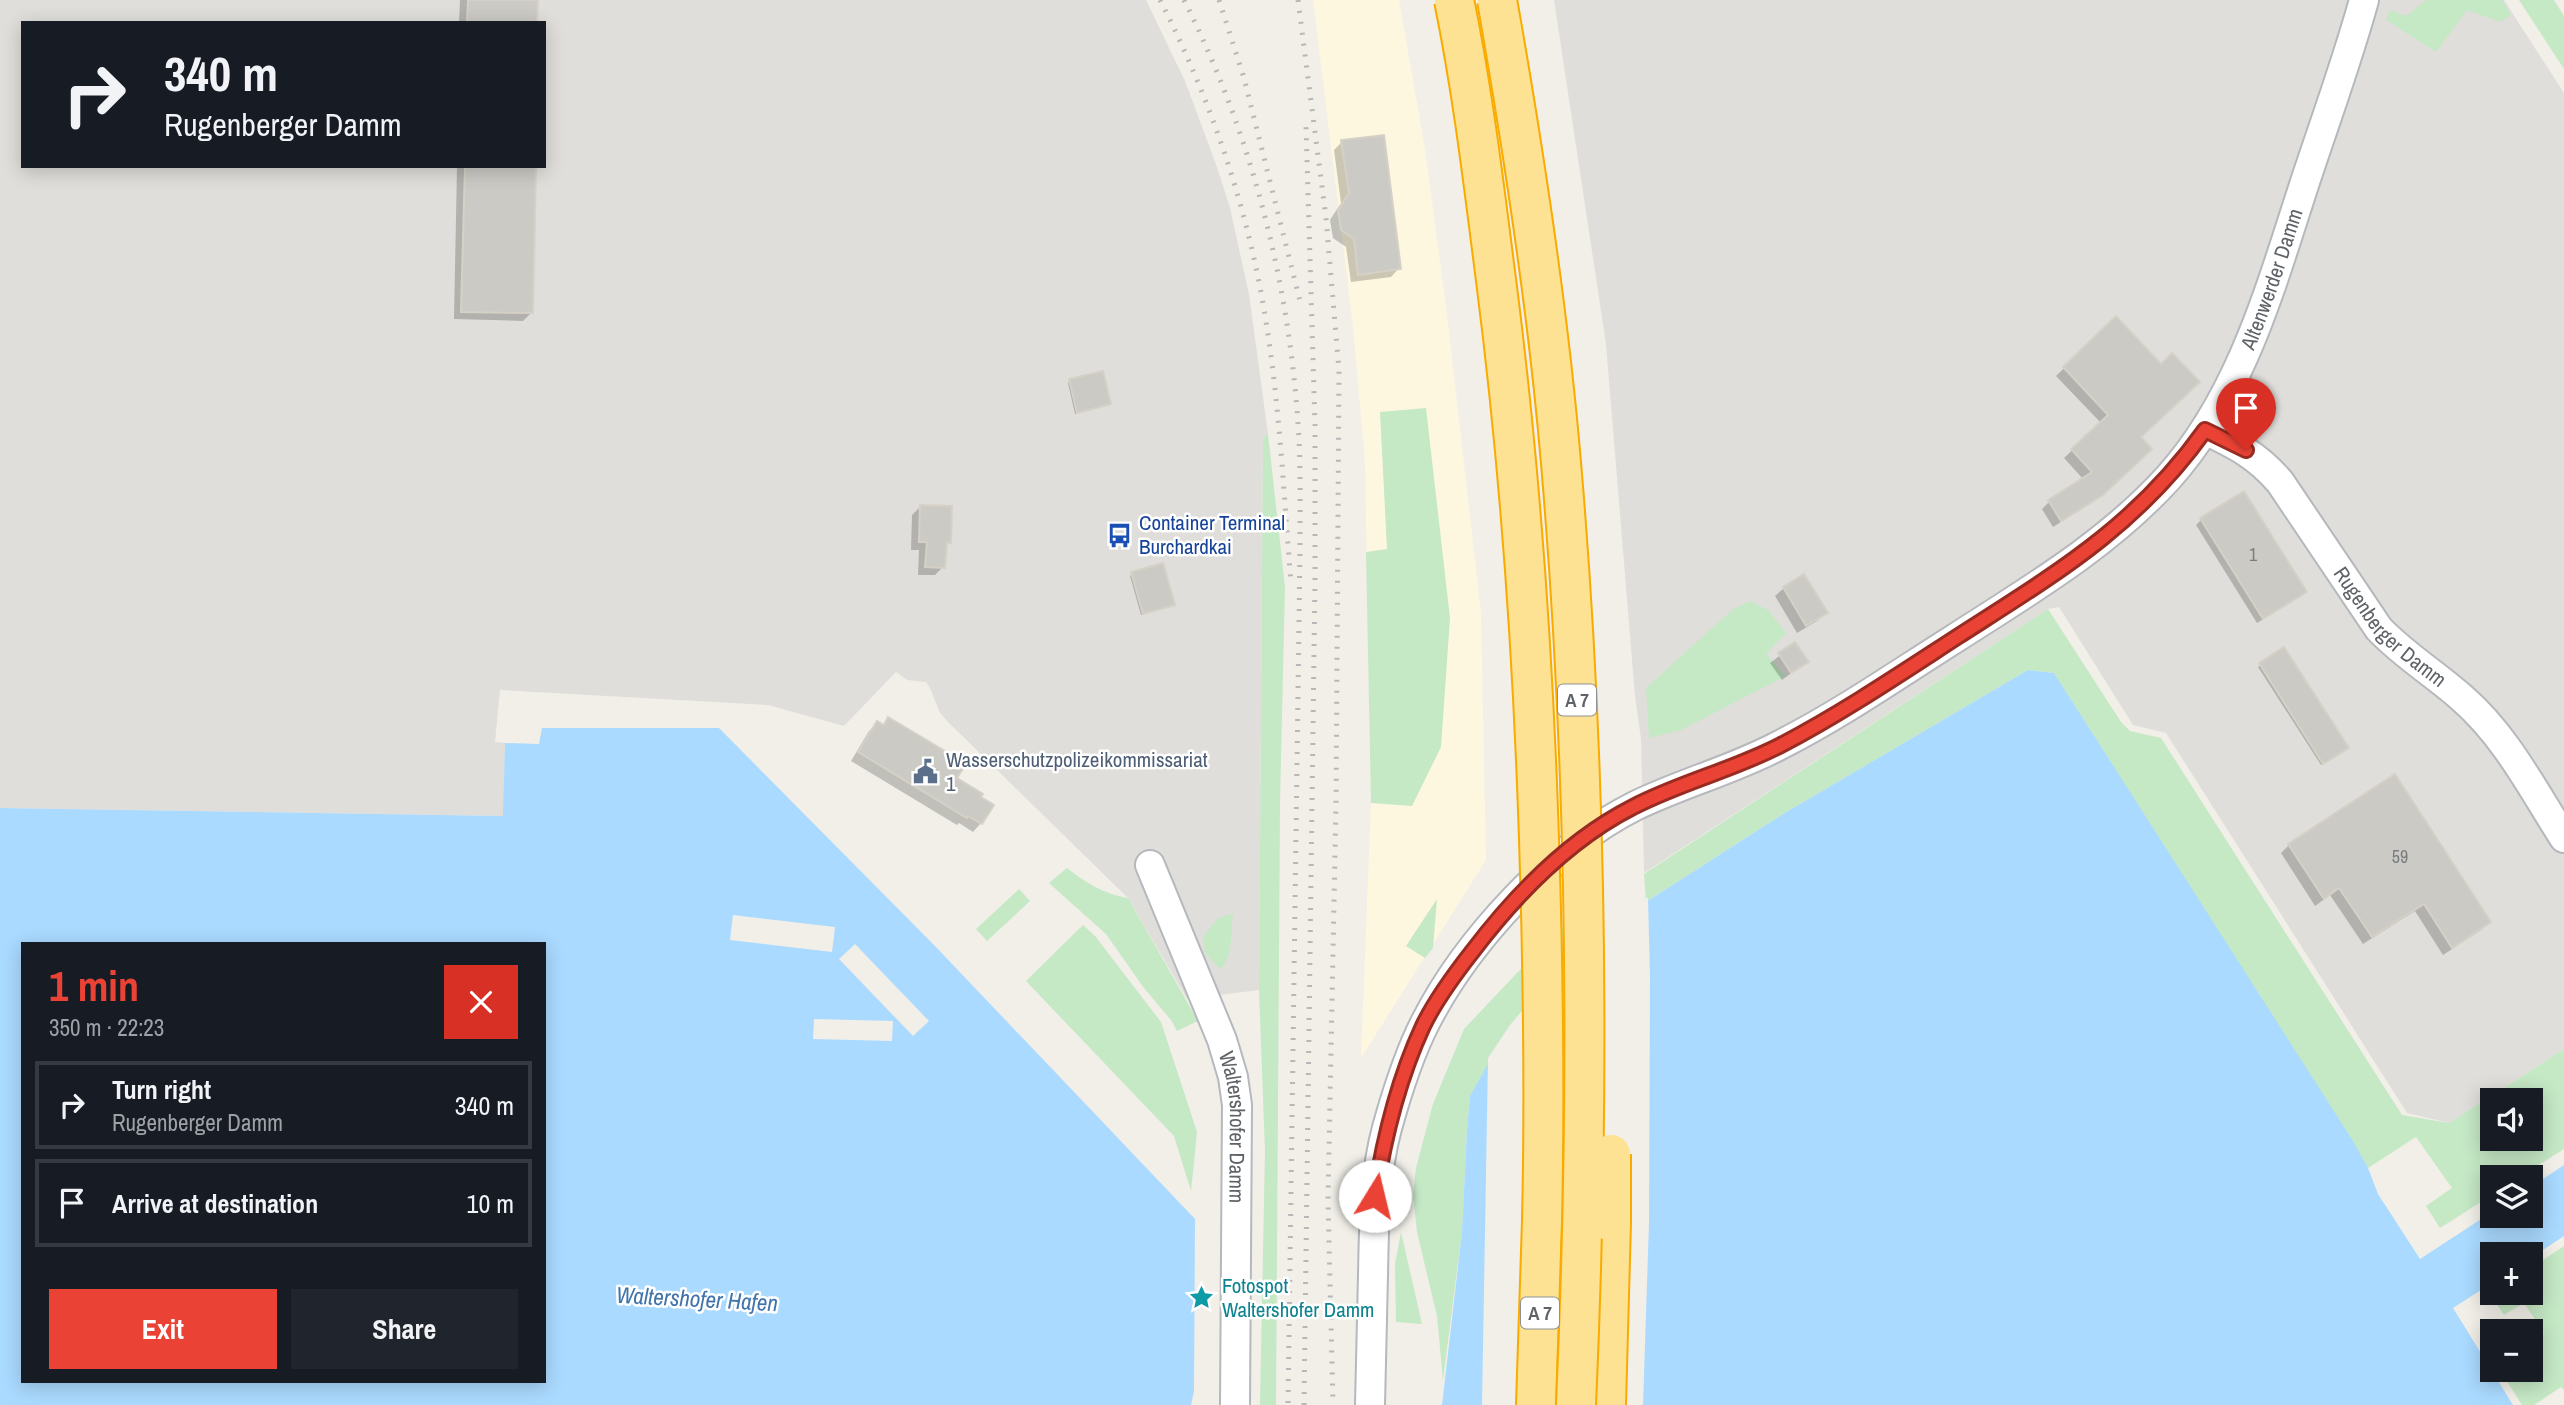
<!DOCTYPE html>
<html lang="en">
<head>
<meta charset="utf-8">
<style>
	:root { --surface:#171b24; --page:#20242c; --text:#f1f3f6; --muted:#9ea1a6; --line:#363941; --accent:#ea4335 }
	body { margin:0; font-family:"Archivo Narrow",sans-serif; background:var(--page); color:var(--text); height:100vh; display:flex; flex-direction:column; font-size:26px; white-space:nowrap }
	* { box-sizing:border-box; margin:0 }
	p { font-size:23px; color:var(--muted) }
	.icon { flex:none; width:38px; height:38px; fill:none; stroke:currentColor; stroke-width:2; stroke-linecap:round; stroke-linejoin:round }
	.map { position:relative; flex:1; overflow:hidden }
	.panel { position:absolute; left:21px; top:942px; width:525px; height:441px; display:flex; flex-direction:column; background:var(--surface); border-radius:0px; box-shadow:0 4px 18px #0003 }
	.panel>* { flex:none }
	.top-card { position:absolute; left:21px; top:21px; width:525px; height:147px; border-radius:0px; box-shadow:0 4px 18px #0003; background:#171b24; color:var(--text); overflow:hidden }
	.controls { position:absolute; left:2480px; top:1088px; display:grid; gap:14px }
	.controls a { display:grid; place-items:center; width:63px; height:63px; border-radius:0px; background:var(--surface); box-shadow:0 4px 18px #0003; font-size:35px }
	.pin { position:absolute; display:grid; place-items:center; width:60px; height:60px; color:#fff; margin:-72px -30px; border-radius:50% 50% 50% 0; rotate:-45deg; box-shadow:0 0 7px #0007 }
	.pin .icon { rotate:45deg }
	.me { position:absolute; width:77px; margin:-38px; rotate:9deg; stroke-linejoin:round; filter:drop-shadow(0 0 5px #0008) }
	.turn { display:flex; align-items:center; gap:24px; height:147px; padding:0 28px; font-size:32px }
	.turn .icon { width:91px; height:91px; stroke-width:2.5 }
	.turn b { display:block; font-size:49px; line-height:60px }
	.round { display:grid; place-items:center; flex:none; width:74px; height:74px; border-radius:0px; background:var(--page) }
	.summary { display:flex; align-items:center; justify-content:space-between; height:119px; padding:0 28px }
	h1 { font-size:42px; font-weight:800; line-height:52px; color:var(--accent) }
	.action { display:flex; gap:14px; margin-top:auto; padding:14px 28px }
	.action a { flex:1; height:80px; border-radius:0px; background:var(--accent); color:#fff; font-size:28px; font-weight:800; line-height:80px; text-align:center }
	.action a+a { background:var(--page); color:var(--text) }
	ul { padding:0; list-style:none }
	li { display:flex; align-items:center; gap:21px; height:88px; margin:0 14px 10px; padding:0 14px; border:4px solid var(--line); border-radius:0px }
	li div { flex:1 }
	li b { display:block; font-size:26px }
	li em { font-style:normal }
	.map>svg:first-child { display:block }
</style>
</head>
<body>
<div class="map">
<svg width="2564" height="1405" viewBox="0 0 2564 1405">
	<rect width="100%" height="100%" fill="#f1efe8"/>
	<polygon fill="#fef7e0" points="1313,0 1399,0 1425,149 1447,314 1481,614 1486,860 1361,1058 1371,803 1365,462 1353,326"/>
	<g fill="#e0deda" fill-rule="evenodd">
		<path d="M 0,0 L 1146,0 L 1185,81 L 1217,167 L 1230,208 L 1249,294 L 1268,434 L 1263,437 L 1259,990 L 1187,999 L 1128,898 L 949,723 L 940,713 L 930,688 L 926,682 L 907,680 L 896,672 L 844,726 L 768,705 L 500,690 L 495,742 L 505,743 L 504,816 L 0,808 ZM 23,23 L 544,23 L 544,166 L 23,166 Z"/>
		<polygon points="1554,0 2504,0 2564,93 2564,1049 2449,1123 2407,1113 2166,733 2133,725 2059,607 2048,609 1644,873 1641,739 1635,696 1606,344"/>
	</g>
	<g fill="#c5e8c5" fill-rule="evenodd">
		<polygon points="2426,0 2502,0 2511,15 2500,22 2467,10 2436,52 2386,20 2390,10 2406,16"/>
		<polygon points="2519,0 2554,0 2564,16 2564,69"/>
		<polygon points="1426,408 1450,618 1441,747 1412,806 1371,803 1366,552 1387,549 1380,412"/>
		<polygon points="1268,434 1285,587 1280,803 1276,1405 1260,1405 1265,1151 1259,990 1263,437"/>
		<polygon points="1750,601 1768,610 1786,633 1766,654 1786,676 1681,730 1649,738 1646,688 1733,609"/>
		<path d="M 2048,609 L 2121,722 L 2130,731 L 2161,738 L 2402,1115 L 2449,1123 L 2564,1049 L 2564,1149 L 2518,1178 L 2492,1178 L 2492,1195 L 2440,1228 L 2426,1206 L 2452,1188 L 2416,1137 L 2368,1168 L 2054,673 L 2028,670 L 1783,814 L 1646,902 L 1644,874 ZM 2492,1101 L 2530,1101 L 2530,1139 L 2492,1139 Z"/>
		<path d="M 1067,868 C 1086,883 1104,894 1128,898 L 1198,1021 L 1177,1031 L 1171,1020 L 1144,988 L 1106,934 L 1049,883 Z"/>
		<polygon points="1019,889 1030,901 987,941 976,929"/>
		<polygon points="1437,899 1433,948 1425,958 1406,946"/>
		<path d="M 1233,914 C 1231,929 1233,960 1220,969 L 1205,953 L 1203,937 L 1218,918 Z"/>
		<polygon points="1583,914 1587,950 1470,1096 1467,1129 1462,1232 1443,1380 1437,1316 1417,1232 1413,1195 1416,1168 1433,1104 1464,1029 1551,937"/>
		<polygon points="1083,925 1095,936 1161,1022 1197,1132 1191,1191 1174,1136 1026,981"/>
		<polygon points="1401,1232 1422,1324 1396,1322 1395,1264"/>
		<polygon points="2564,1246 2564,1390 2561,1387 2534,1405 2522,1405 2500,1370 2530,1370 2531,1342 2544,1333 2524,1303 2504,1315 2490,1294 2530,1293 2531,1268"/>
	</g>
	<g fill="#aadaff" fill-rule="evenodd">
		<polygon points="2028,670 2054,673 2353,1141 2368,1168 2378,1194 2420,1259 2492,1212 2492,1216 2530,1216 2531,1187 2564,1165 2564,1236 2531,1258 2530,1255 2492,1255 2492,1283 2453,1308 2513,1405 1442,1405 1462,1232 1467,1129 1470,1096 1488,1064 1550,984 1646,902 1783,814"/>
		<path d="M 542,728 L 719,728 L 934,945 L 1195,1219 L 1194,1391 L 1191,1405 L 0,1405 L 0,808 L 503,816 L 505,743 L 539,744 ZM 23,943 L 544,943 L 544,1381 L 23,1381 Z"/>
	</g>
	<g fill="#f1efe8">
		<polygon points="1648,897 1650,977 1649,1223 1643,1405 1563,1405 1584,947"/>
		<polygon points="733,915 835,927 832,952 730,940"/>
		<polygon points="855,944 929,1021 913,1036 839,959"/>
		<polygon points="1564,966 1564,1217 1558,1405 1482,1405 1488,1058 1510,1025 1547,981"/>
		<polygon points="814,1019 893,1021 892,1041 813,1039"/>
	</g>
	<g fill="#0003">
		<polygon points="460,0 536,0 536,23 459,23"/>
		<polygon points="1342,142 1399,268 1391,277 1351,282 1346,247 1333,238 1330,220 1341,203 1334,150"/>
		<polygon points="457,166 533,166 531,313 523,321 454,319"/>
		<polygon points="2116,318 2139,437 2149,449 2093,502 2053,527 2042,509 2050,501 2084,480 2064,458 2101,423 2056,376"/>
		<polygon points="1070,381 1109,403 1075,414 1068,383"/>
		<polygon points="921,506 949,542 945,547 943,567 935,575 918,575 919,550 911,550 912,515"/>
		<polygon points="2201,520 2299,597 2257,623 2196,525"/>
		<polygon points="1132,574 1174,604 1141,615 1130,576"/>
		<polygon points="1784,588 1826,612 1817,621 1797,633 1775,596"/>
		<polygon points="1795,644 1806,662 1782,680 1770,663"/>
		<polygon points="2284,649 2345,750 2321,765 2258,667"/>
		<polygon points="889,719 955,779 981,823 973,832 959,823 957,825 851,761 869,731 878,723 882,726"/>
		<polygon points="2289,845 2489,922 2481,930 2443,955 2415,911 2363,944 2330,895 2315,906 2281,853"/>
	</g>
	<g fill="#cccac5" stroke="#d6d1c6" stroke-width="2">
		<polygon points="468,0 538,0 537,23 467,23"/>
		<polygon points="1384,135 1401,269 1358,275 1354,239 1341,230 1338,210 1349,193 1341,140"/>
		<polygon points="465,166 536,166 533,313 461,312"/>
		<polygon points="2116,316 2161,364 2172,353 2200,382 2141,437 2152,449 2103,495 2061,521 2048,500 2092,472 2071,449 2108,415 2063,367"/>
		<polygon points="1103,371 1111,404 1077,413 1069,379"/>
		<polygon points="2244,491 2307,592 2263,619 2200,518"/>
		<polygon points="920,505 952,506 951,543 947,543 945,568 925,567 927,542 919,542"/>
		<polygon points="1163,563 1175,605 1143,614 1131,572"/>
		<polygon points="1804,574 1828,613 1806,626 1783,587"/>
		<polygon points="1795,642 1809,662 1791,673 1778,653"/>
		<polygon points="2284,647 2349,748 2323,764 2259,663"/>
		<polygon points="888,717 960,760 958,763 964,767 957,778 983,794 981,797 994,805 982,824 968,816 967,818 858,752 877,721 884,725"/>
		<polygon points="2395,774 2491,922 2452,948 2424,904 2372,937 2339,888 2324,899 2288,844"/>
	</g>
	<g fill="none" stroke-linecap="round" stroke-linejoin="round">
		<defs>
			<g id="minor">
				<path id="s1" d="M 2205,430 C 2236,445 2257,455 2280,482 L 2379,629 C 2405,656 2435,674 2462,698 C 2506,736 2533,790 2564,838"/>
				<path id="s2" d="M 1150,865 L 1222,1040 L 1233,1077 L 1237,1105 L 1235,1405"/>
				<path id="s3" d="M 1370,1405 C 1371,1362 1372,1318 1373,1275 C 1374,1226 1374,1176 1387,1128 C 1397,1092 1408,1056 1425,1023 C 1466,942 1553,847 1635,806 C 1682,783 1733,770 1780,745 C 1841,714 1897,675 1954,639 C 2030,590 2107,545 2168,478 C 2241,397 2271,286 2304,185 C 2324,124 2347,62 2364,0"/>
			</g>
			<g id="highway">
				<polyline points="1536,1405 1542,1221"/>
				<polyline points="1606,1405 1611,1222"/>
			</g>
		</defs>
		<use href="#minor" stroke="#b5b8bc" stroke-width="32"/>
		<use href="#highway" stroke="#f9ab00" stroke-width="42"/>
		<use href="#minor" stroke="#fff" stroke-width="28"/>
		<use href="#highway" stroke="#fde293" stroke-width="38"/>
		<g stroke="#b6b7b8" stroke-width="5" stroke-dasharray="2 9" stroke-linecap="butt">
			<path d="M 1160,0 C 1212,102 1250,214 1267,328 C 1280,412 1284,498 1291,583"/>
			<path d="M 1184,0 C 1250,131 1288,276 1298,423 C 1301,465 1300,508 1300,550 L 1288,1405"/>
			<polyline points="1219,0 1244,78 1301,305"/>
			<polyline points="1298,0 1326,218 1339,370 1336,804 1328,1200 1333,1405"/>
			<polyline points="1304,1405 1315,578 1315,426 1306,126"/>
		</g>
		<defs>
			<g id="highway-bridge">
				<path d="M 1454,0 C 1473,92 1484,187 1496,280 C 1520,466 1533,652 1539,839 C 1543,966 1545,1093 1542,1221"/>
				<path d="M 1497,0 C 1524,153 1548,308 1561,463 C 1588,777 1590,1091 1576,1405"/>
				<polyline points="1611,1154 1611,1222"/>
			</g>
		</defs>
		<use href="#highway-bridge" stroke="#f9ab00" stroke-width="42" stroke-linecap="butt"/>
		<use href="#highway-bridge" stroke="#fde293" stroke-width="38"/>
	</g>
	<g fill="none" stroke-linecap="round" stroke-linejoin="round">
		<defs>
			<path id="route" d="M 1375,1196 C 1384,1137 1398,1080 1423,1026 C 1436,999 1454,975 1472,952 C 1516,894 1568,840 1633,807 C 1681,782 1733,770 1781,745 C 1842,713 1900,674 1957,637 C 2055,574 2136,527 2205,430 L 2246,450"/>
		</defs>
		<use href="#route" stroke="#982c22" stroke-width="18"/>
		<use href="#route" stroke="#ea4335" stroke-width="12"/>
	</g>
	<defs>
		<symbol id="bus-bare" viewBox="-9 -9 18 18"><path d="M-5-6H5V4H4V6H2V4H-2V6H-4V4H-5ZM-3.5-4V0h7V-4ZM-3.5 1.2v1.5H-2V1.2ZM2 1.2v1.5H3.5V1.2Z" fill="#1a4fb4" stroke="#fff" stroke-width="2.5" paint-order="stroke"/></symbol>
		<symbol id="civic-bare" viewBox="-9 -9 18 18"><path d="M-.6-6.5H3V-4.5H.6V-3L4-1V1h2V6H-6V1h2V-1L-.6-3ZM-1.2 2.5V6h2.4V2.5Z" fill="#5c6f8a" stroke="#fff" stroke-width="2.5" paint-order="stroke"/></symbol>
		<symbol id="sight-bare" viewBox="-9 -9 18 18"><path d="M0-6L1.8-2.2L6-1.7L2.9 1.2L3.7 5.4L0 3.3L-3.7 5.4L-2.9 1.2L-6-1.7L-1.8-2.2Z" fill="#0f9aa8" stroke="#fff" stroke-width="2.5" paint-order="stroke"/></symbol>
	</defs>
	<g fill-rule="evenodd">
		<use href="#bus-bare" x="1102" y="518" width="35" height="35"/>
		<use href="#civic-bare" x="908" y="754" width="35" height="35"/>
		<use href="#sight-bare" x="1184" y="1280" width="35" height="35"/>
	</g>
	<g text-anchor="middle" stroke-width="5" stroke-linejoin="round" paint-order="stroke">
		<g font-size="18" fill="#7a7d7f">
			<text x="2253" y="561">1</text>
			<text x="2400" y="863">59</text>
		</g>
		<g fill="#fff" stroke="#8f9295" stroke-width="2">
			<rect x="1558" y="684.5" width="38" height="31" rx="5"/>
			<rect x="1521" y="1297.5" width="38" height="31" rx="5"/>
		</g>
		<g font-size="19" font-weight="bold" fill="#5f6368">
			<text x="1577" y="707">A 7</text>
			<text x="1540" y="1320">A 7</text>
		</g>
		<g font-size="21" fill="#5f6368" stroke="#fff">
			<text dy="7" stroke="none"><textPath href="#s3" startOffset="1552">Altenwerder Damm</textPath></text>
			<text dy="7" stroke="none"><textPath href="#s1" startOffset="275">Rugenberger Damm</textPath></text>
			<text dy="7" stroke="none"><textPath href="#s2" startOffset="278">Waltershofer Damm</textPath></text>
		</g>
		<g font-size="21" fill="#164399" stroke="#fff" text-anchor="start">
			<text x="1139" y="530">Container Terminal<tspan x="1139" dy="24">Burchardkai</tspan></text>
		</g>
		<g font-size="21" fill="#4e5e75" stroke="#fff" text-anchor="start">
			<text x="946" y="767">Wasserschutzpolizeikommissariat<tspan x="946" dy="24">1</tspan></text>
		</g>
		<g font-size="21" fill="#0d838f" stroke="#fff" text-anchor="start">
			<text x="1222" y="1293">Fotospot<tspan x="1222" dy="24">Waltershofer Damm</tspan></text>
		</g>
		<g font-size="23" font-style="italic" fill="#4174aa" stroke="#fff">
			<text transform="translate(697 1299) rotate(3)" y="8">Waltershofer Hafen</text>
		</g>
	</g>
</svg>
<div class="controls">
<a><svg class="icon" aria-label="sound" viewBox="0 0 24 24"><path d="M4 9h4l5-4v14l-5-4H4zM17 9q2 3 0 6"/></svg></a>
<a><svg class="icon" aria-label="layers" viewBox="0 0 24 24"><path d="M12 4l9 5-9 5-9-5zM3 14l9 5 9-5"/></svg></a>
<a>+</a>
<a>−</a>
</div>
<div class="pin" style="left:2246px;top:450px;background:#d93025"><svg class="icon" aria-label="arrive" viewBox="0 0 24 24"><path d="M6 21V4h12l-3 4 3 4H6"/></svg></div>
<svg class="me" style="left:1375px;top:1196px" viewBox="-20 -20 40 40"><circle r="19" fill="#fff"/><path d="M0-13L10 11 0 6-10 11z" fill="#ea4335"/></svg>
<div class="top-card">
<div class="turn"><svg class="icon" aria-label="right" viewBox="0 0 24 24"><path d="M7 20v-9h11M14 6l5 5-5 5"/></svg><div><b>340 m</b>Rugenberger Damm</div></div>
</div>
<section class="panel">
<div class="summary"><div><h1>1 min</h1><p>350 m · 22:23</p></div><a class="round" style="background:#d93025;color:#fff"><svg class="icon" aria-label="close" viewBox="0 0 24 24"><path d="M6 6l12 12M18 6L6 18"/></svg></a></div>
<ul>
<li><svg class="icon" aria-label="right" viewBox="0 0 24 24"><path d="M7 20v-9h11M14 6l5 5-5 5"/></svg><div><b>Turn right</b><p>Rugenberger Damm</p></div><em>340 m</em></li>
<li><svg class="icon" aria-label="arrive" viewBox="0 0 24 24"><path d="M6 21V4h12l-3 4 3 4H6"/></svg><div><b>Arrive at destination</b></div><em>10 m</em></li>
</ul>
<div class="action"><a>Exit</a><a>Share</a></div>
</section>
</div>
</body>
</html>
